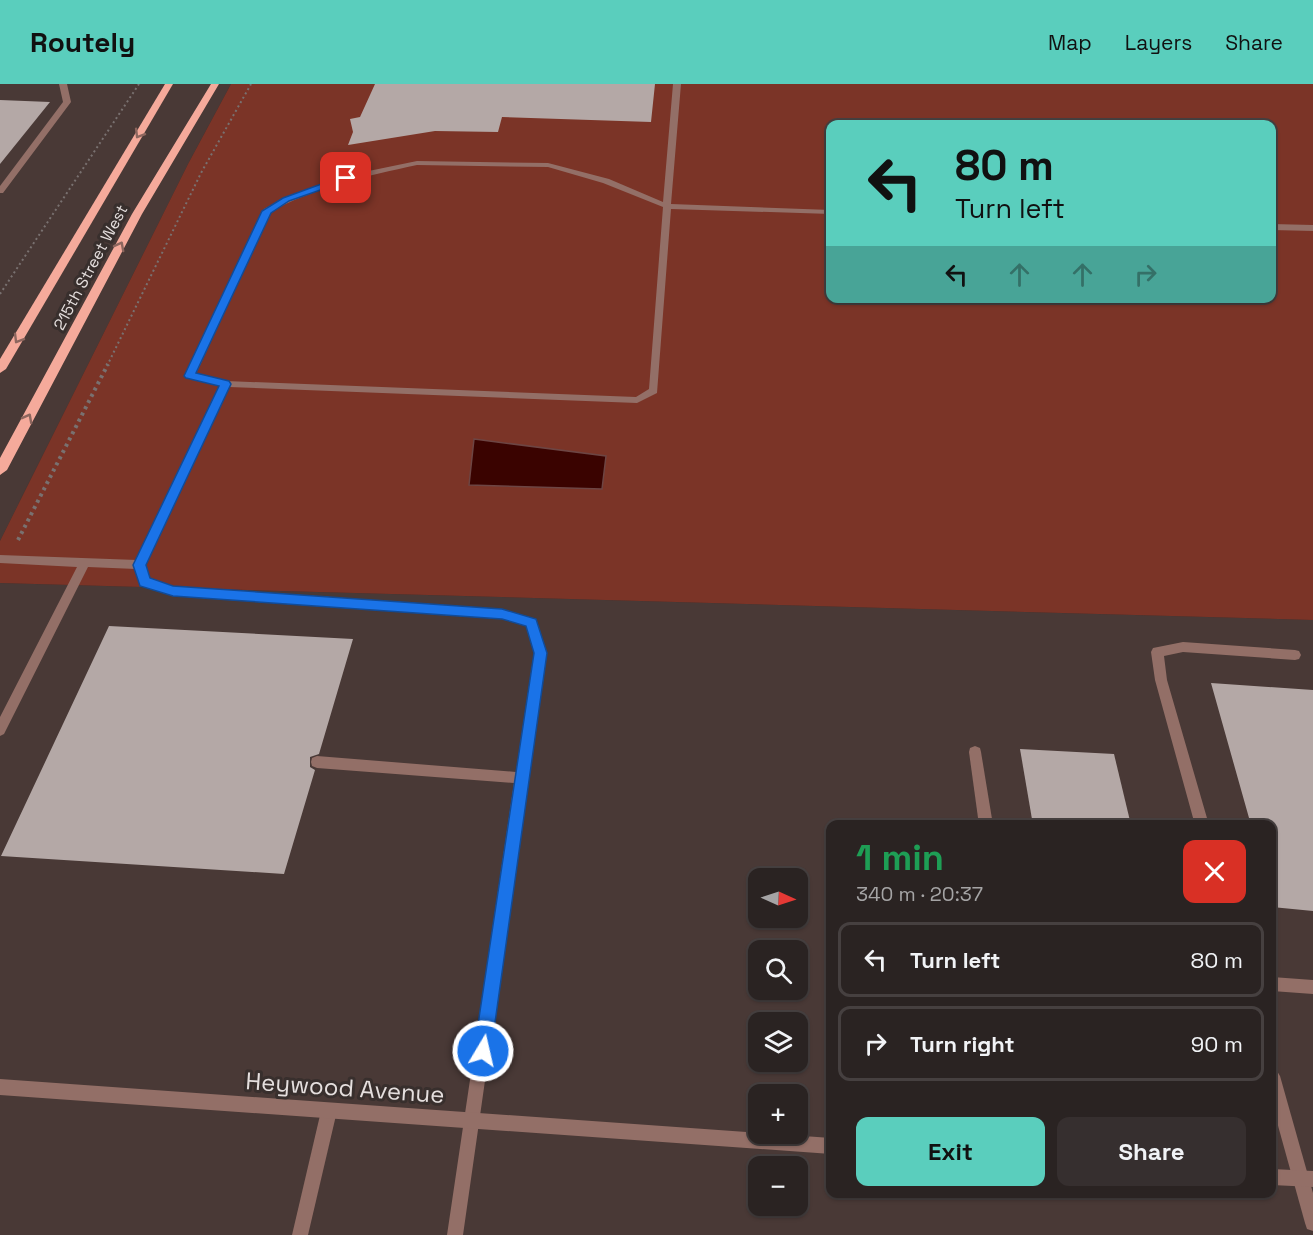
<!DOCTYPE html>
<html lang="en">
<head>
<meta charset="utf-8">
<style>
	:root { --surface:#2a2322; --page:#362f2f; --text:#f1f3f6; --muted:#a5a4a5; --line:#464040; --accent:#5acebd }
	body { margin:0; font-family:"Space Grotesk",sans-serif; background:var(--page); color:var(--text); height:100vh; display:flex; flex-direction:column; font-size:22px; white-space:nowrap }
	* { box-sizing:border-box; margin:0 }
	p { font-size:20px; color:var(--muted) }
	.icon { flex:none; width:33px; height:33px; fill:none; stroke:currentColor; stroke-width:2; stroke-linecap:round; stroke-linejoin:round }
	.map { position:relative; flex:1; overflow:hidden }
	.details { position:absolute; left:826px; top:736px; width:450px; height:378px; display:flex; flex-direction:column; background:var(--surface); border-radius:12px; box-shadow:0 2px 4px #0004,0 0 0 2px var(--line) }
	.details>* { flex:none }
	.top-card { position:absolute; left:826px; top:36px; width:450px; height:183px; border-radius:12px; box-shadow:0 2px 4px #0004,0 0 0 2px var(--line); background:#5acebd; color:#111; overflow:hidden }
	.needle { width:39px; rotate:93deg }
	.buttons { position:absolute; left:748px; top:784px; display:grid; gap:12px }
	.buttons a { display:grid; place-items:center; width:60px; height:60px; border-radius:12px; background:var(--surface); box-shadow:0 2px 4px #0004,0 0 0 2px var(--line); font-size:30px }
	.pin { position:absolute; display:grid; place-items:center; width:51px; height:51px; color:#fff; margin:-26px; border-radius:12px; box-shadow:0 3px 9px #0006 }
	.me { position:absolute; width:66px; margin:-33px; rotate:9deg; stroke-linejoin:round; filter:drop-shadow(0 0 4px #0008) }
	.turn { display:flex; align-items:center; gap:21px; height:126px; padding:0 30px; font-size:27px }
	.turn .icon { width:78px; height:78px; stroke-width:2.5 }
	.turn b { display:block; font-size:42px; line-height:51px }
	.lanes { display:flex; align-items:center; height:57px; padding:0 30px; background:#0003; justify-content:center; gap:30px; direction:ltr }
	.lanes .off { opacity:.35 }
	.round { display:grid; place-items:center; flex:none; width:63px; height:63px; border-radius:12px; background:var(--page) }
	.headline { display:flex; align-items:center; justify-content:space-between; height:102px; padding:0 30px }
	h1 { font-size:36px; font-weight:600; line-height:45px; color:#1e9e55 }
	.primary-button { display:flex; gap:12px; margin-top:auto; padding:12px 30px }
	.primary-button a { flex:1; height:69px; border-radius:12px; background:var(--accent); color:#111; font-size:24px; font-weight:600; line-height:69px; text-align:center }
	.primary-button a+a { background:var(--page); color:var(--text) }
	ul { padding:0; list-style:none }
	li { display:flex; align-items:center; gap:18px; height:75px; margin:0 12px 9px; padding:0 18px; border:3px solid var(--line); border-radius:12px }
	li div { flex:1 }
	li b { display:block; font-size:22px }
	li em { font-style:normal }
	header { display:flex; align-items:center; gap:36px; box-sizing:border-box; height:84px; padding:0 30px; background:var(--accent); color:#111 }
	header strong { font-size:28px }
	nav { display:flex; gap:33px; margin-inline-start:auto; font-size:21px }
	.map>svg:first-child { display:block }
</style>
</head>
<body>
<header>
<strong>Routely</strong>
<nav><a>Map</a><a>Layers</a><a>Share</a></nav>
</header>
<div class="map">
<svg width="1313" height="1151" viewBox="0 0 1313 1151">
	<rect width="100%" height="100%" fill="#382f2d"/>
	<g fill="#493936" fill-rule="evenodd">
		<polygon points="0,0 231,0 188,80 0,457"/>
		<path d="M 0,499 L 1313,536 L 1313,1151 L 0,1151 ZM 831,741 L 1272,741 L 1272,1110 L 831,1110 ZM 759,795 L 798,795 L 798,834 L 759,834 ZM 759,867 L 798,867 L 798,906 L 759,906 ZM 759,939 L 798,939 L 798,978 L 759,978 ZM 759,1011 L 798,1011 L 798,1050 L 759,1050 ZM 759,1083 L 798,1083 L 798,1122 L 759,1122 Z"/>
	</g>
	<path fill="#7b3427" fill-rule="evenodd" d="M 231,0 L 1313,0 L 1313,536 L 0,499 L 0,457 L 188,80 ZM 831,40 L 1272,40 L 1272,214 L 831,214 Z"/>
	<polygon fill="#3a0300" stroke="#6d4543" stroke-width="1.5" points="474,355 606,372 602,405 469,401"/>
	<g fill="#b4a8a6">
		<polygon points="375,0 655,0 651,38 502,33 498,48 435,47 348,61 353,48 350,35 360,33"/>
		<polygon points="0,16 50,18 0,80"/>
		<polygon points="109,542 353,555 319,670 310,673 310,683 315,686 284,790 1,772"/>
		<polygon points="1211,599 1313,606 1313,827 1272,823 1272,741 1251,741"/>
		<polygon points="1020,665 1114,670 1131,741 1033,741"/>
	</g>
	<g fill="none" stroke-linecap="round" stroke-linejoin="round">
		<g stroke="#797170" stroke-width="2" stroke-dasharray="2 3" stroke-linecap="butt">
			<polyline points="0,210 139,0"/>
			<polyline points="107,282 201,89 251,0"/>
		</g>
		<polyline stroke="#797170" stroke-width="4" stroke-dasharray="3 4" stroke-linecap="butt" points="18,456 108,280"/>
		<g fill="#936f67" fill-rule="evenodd">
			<polygon points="59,0 67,0 71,18 3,109 0,109 0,102 63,18"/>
			<path d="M 673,0 L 681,0 L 671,120 L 831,126 L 831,130 L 671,125 L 657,309 L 637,319 L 229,303 L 146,481 L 150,495 L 173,502 L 502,525 L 535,536 L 537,539 L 546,569 L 463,1151 L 447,1151 L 514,699 L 317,684 L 312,682 L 311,678 L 312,674 L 317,672 L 516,688 L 534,569 L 526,542 L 502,535 L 173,512 L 141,501 L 136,485 L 88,483 L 4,650 L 0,652 L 0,633 L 77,483 L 0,479 L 0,471 L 137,476 L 220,302 L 187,294 L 185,292 L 264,125 L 281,116 L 318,101 L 359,89 L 417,77 L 548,79 L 609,95 L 663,118 ZM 417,81 L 548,83 L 603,99 L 663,123 L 649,305 L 636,313 L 226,297 L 196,290 L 270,128 C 316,103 366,92 417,81 Z"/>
			<polygon points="1272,140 1313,141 1313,147 1272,146"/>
			<polygon points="1183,558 1295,566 1299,567 1301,571 1299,575 1295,576 1183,568 1164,572 1167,596 1209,741 1195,741 1155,596 1151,568 1153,564"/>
			<polygon points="975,662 980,664 981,668 993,741 979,741 969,668 970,664"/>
			<polygon points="1272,893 1313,896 1313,910 1272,907"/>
			<polygon points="1272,984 1277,987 1280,992 1313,1109 1313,1147 1307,1145 1305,1139 1272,1020"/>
			<polygon points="329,1019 335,1021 337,1027 308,1151 292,1151 321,1027 323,1021"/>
		</g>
		<g fill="#936f67" fill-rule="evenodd">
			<polygon points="0,995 831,1054 831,1070 0,1011"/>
			<polygon points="1272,1085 1313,1087 1313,1103 1272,1101"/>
		</g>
		<g fill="#f5aa9b" fill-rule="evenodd">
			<polygon points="165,0 173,0 6,285 0,289 0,275"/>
			<polygon points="211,0 219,0 142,130 7,386 0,391 0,374 132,130"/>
		</g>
	</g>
	<defs><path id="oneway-chevron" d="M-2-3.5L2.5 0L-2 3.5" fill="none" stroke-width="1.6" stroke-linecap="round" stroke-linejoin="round" transform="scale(1.5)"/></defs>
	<g stroke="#8d665e">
		<use href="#oneway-chevron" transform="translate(139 50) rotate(121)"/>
		<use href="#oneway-chevron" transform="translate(120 162) rotate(-62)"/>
		<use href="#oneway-chevron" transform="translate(18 255) rotate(121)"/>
		<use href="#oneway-chevron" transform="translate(28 334) rotate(-62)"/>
	</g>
	<polygon fill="#1a73e8" stroke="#114b97" stroke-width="1.5" points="346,91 349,92 349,96 289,117 271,129 196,289 229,297 231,300 146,481 150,494 173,502 502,525 536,535 547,569 491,967 489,973 483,976 476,973 474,967 534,569 526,542 502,535 173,512 140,502 133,481 219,302 186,294 184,292 262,127 283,114"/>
	<g text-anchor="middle" stroke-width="6" stroke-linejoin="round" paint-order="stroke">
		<g font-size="16" fill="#e5dfde" stroke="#382f2d">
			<text transform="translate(90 183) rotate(-62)" y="6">215th Street West</text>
		</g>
		<g font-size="24" fill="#e5dfde" stroke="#382f2d">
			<text transform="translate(345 1004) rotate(4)" y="8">Heywood Avenue</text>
		</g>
	</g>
</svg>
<div class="buttons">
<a><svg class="needle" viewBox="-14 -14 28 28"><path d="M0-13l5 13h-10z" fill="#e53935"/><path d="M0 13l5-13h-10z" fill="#a5a4a5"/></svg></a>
<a><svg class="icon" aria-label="search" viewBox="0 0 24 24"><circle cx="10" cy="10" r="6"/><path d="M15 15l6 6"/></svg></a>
<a><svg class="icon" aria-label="layers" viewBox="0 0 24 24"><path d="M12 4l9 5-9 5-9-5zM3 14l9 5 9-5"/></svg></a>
<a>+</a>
<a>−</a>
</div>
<div class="pin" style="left:346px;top:94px;background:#d93025"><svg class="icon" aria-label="arrive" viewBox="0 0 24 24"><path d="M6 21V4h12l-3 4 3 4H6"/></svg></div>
<svg class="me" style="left:483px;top:967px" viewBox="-20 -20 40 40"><circle r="17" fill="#1a73e8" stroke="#fff" stroke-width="3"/><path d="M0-11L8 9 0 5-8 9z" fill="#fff"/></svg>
<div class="top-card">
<div class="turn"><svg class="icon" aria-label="left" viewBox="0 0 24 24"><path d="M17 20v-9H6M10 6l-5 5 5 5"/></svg><div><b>80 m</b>Turn left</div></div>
<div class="lanes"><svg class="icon" aria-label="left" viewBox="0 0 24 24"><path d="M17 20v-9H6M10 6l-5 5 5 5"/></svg><svg class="icon off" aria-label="ahead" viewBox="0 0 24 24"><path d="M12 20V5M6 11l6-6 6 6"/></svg><svg class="icon off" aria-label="ahead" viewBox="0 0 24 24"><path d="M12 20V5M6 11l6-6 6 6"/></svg><svg class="icon off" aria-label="right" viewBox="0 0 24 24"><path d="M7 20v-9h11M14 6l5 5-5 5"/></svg></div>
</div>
<section class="details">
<div class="headline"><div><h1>1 min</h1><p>340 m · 20:37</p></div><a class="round" style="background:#d93025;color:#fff"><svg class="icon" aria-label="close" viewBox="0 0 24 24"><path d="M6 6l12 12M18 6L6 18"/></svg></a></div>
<ul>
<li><svg class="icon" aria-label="left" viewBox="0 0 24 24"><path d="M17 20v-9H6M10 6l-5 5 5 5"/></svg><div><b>Turn left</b></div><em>80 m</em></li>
<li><svg class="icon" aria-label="right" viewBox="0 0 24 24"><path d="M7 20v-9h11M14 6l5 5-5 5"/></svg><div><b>Turn right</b></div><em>90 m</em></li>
</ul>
<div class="primary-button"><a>Exit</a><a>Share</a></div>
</section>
</div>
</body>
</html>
